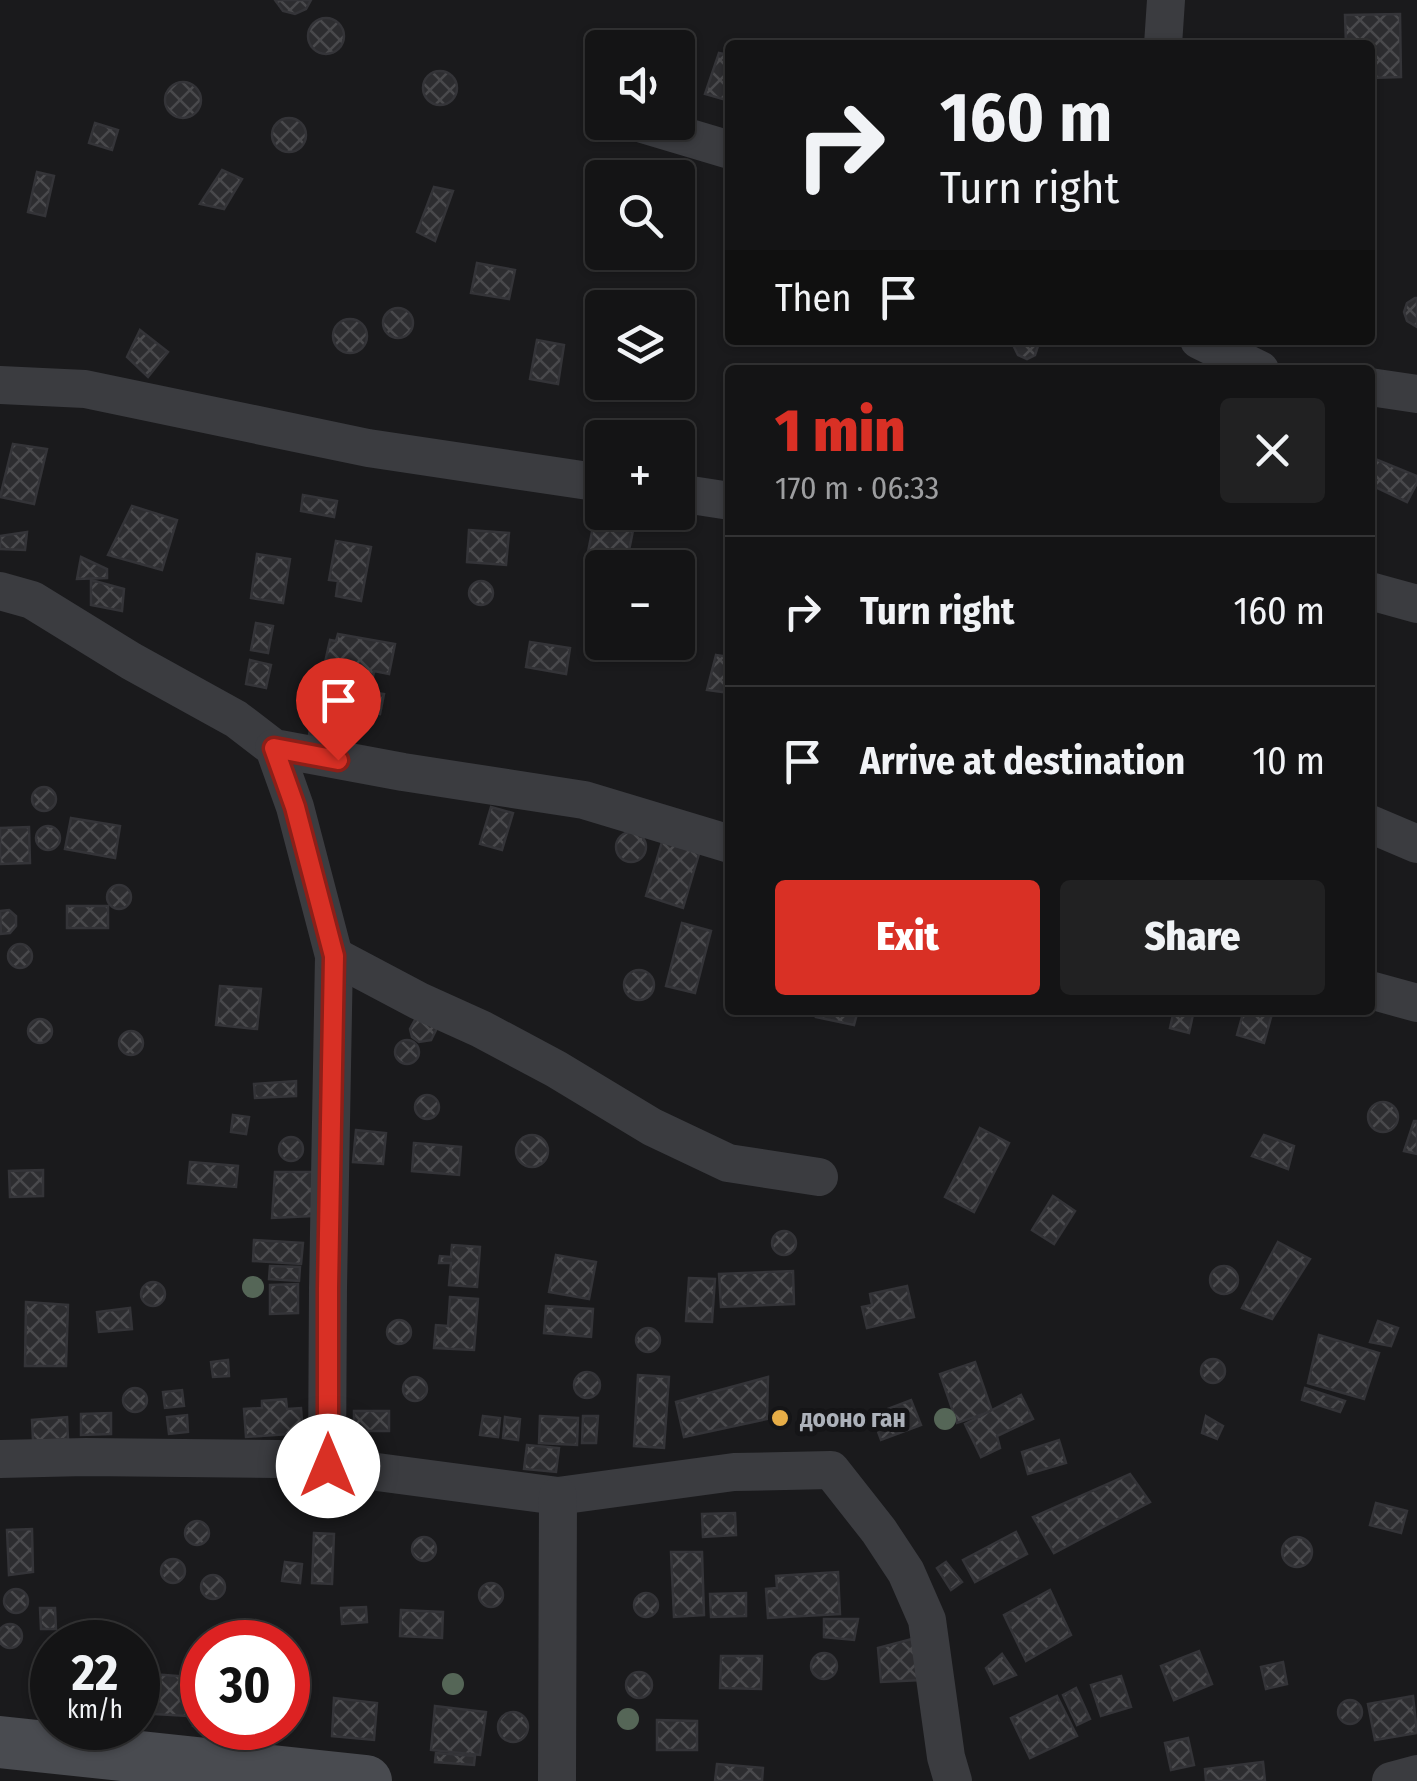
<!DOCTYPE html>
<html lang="en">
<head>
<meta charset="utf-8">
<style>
	:root { --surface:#141415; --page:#212122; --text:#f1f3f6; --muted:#9d9ea0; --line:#333334; --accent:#d93025 }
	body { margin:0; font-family:"Fira Sans Condensed",sans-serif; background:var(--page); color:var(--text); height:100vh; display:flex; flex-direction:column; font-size:38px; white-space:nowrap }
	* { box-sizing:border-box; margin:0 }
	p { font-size:32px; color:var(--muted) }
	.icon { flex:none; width:55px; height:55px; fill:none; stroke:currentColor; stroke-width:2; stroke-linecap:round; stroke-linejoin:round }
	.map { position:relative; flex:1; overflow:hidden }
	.drawer { position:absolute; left:725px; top:365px; width:650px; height:650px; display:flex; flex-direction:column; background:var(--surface); border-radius:10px; box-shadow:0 2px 8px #0004,0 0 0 2px var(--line) }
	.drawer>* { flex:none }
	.guide { position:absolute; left:725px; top:40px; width:650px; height:305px; border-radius:10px; box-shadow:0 2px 8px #0004,0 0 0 2px var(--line); background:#141415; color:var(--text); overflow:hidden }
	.buttons { position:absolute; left:585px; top:30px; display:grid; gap:20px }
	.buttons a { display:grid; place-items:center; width:110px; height:110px; border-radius:10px; background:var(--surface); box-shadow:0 2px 8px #0004,0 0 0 2px var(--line); font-size:50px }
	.speed { position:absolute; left:30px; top:1620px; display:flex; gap:20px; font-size:50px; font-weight:700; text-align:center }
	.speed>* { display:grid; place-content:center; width:130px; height:130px; border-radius:50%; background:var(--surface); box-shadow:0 2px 8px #0004,0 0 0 2px var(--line); line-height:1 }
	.speed small { font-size:25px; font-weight:400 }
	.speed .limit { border:15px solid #d22; background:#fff; color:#111 }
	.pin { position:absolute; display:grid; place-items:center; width:85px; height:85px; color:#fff; margin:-102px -42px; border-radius:50% 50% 50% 0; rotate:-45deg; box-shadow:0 0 10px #0007 }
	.pin .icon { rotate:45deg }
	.me { position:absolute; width:110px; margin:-55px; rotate:0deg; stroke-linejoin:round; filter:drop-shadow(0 0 8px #0008) }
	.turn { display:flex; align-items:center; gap:35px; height:210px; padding:0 50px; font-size:45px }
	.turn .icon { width:130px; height:130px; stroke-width:2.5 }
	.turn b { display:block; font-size:70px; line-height:85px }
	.then { display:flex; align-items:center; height:95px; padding:0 50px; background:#0003; gap:20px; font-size:38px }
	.round { display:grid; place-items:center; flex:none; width:105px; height:105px; border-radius:10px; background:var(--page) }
	.summary { display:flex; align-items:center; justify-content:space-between; height:170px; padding:0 50px }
	h1 { font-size:60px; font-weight:800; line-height:75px; color:var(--accent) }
	.primary-button { display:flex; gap:20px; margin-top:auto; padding:20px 50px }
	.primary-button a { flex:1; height:115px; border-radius:10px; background:var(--accent); color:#fff; font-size:40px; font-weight:800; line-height:115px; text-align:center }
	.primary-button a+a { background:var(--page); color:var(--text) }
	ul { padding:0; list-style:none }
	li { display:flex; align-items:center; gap:30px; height:150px; padding:0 50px; border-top:2px solid var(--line) }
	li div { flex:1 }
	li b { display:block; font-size:38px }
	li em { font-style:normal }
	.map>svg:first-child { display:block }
</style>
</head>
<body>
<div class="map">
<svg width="1417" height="1781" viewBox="0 0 1417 1781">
	<defs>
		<pattern id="building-cross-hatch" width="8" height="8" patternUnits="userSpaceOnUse" patternTransform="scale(2.5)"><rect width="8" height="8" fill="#2d2d30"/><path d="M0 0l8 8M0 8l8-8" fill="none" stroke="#49494c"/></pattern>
	</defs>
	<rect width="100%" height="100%" fill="#1a1a1c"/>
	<g fill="url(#building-cross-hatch)" stroke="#343438" stroke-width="2.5">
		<polygon points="275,0 311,0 306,9 295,14 283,11"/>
		<polygon points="1400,14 1401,77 1370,78 1370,45 1346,45 1345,15"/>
		<circle cx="326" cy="36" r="18"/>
		<polygon points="719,53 730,55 730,101 705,94"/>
		<circle cx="440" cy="88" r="17"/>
		<circle cx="183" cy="100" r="18"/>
		<circle cx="289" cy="135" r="17"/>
		<polygon points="95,123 118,130 112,150 89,143"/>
		<polygon points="222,170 242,179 224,209 200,204"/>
		<polygon points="37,172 54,176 45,216 28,212"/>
		<polygon points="434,187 453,191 435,241 417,232"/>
		<polygon points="477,263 515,270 509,299 471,293"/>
		<polygon points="1415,298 1417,298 1417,327 1407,321 1404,312 1407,303"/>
		<circle cx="398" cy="323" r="15"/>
		<circle cx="350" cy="336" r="17"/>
		<polygon points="140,330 168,352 148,377 127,357"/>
		<polygon points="537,340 564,345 558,384 530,379"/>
		<polygon points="1016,340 1036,340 1038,346 1035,355 1027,359 1018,355 1014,347"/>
		<polygon points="13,444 47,449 34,504 0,497"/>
		<polygon points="1375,459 1417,476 1417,483 1407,502 1371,485"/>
		<polygon points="303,495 337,501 334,517 301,511"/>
		<polygon points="132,506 177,520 162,570 108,555"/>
		<polygon points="597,507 602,508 602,512 621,512 636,516 626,565 587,557"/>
		<polygon points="469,530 509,533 506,565 467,562"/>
		<polygon points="27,532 25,550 0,549 0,536"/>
		<polygon points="336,541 371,547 361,601 336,596 338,581 329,580"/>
		<polygon points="257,554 290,559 283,603 251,598"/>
		<polygon points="81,557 107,569 107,578 77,579"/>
		<polygon points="91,580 124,589 122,611 91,605"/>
		<circle cx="481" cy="593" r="12"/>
		<polygon points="256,623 273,626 268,653 251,650"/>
		<polygon points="338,634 395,644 389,674 374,671 371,688 341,682 343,670 324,667 330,640 336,641"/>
		<polygon points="530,642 570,648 566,674 526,667"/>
		<polygon points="716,655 730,657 730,693 707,690"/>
		<polygon points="250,660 271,665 266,688 246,684"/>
		<polygon points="363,691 384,694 380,714 359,711"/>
		<polygon points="313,712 354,719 353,722 358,723 354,743 309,735"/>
		<circle cx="44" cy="799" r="12"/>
		<polygon points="491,807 513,813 502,850 480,844"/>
		<polygon points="71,818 120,826 115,858 65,849"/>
		<circle cx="48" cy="838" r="12"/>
		<polygon points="29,827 30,863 0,864 0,828"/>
		<circle cx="631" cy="847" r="15"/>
		<polygon points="664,835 701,847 683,908 646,896"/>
		<circle cx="119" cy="897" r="12"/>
		<rect x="67" y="906" width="41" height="22"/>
		<polygon points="9,910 16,916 16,926 10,933 1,934 0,911"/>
		<polygon points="682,923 711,931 695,993 666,986"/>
		<circle cx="20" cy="956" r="12"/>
		<circle cx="639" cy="985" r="15"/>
		<polygon points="220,986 261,989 257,1029 216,1025"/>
		<polygon points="818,1010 858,1010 854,1025 816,1017"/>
		<polygon points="1174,1010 1194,1010 1189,1033 1170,1028"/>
		<polygon points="1244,1010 1273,1010 1264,1043 1237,1035"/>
		<polygon points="416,1018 437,1028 431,1040 419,1042 412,1037 410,1029"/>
		<circle cx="40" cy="1031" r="12"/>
		<circle cx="131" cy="1043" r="12"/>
		<circle cx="407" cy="1052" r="12"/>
		<polygon points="296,1081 296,1096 255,1098 254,1084"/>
		<circle cx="427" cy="1107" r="12"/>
		<circle cx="1383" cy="1117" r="15"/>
		<polygon points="233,1115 249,1117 246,1134 231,1132"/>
		<polygon points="1414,1121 1417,1121 1417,1154 1404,1151"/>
		<polygon points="980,1128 1009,1143 974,1212 945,1197"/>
		<polygon points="356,1130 386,1133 383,1164 353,1162"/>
		<circle cx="532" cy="1151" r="16"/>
		<polygon points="1264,1135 1294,1146 1288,1169 1252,1156"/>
		<circle cx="291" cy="1149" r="12"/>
		<polygon points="414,1143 461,1147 459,1175 412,1171"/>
		<polygon points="190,1162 238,1166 236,1187 188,1183"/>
		<polygon points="43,1170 43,1196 10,1197 9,1171"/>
		<polygon points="275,1172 314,1172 313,1216 272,1218"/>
		<polygon points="1053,1196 1075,1211 1054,1244 1032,1230"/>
		<circle cx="784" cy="1243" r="12"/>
		<polygon points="254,1240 303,1243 301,1264 253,1261"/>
		<polygon points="1278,1242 1310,1259 1272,1319 1242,1308"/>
		<polygon points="452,1245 480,1247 477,1287 449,1285 451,1263 439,1263 440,1256 451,1257"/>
		<polygon points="556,1255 596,1262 589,1299 549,1292"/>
		<polygon points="270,1266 300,1267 299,1281 269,1279"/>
		<circle cx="1224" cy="1280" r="14"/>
		<polygon points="793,1271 794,1304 721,1307 719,1274"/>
		<polygon points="689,1278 715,1279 712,1322 686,1321"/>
		<circle cx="153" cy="1294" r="12"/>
		<polygon points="298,1284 298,1313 270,1314 270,1285"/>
		<polygon points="907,1286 914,1317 867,1328 862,1307 872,1305 870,1294"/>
		<polygon points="450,1297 478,1299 474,1350 434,1348 436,1325 448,1326"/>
		<polygon points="26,1302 68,1305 66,1366 25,1366"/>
		<polygon points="546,1306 593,1309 591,1337 544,1333"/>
		<polygon points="130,1308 132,1329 99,1332 97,1312"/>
		<circle cx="399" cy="1332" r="12"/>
		<polygon points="1378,1321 1398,1328 1391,1346 1370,1342"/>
		<circle cx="648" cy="1340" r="12"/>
		<polygon points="1319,1335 1379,1353 1364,1399 1308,1383"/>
		<circle cx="1213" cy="1371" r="12"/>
		<polygon points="228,1360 229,1376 213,1377 211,1362"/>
		<polygon points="975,1362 992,1411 957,1423 940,1374"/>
		<circle cx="587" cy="1385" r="13"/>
		<polygon points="638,1375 669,1377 664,1448 634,1446"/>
		<circle cx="415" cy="1389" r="12"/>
		<polygon points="768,1377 767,1419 684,1437 676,1402"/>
		<circle cx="135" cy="1400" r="12"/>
		<polygon points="1305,1388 1345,1401 1340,1412 1302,1400"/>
		<polygon points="182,1390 184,1406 165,1408 163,1392"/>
		<polygon points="1021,1395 1033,1419 997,1436 1000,1448 981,1457 965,1424"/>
		<polygon points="286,1399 287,1409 301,1408 303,1433 246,1437 244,1409 262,1408 262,1401"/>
		<polygon points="911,1400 921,1425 881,1440 872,1415"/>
		<rect x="354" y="1411" width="35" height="20"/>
		<polygon points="111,1413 111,1434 81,1435 81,1414"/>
		<polygon points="187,1415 188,1432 169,1434 167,1417"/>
		<polygon points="483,1416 500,1418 498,1437 480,1435"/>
		<polygon points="540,1416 578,1418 577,1445 539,1443"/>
		<polygon points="583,1416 598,1416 596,1443 582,1443"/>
		<polygon points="1206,1416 1223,1426 1217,1439 1202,1433"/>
		<polygon points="67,1417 68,1439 33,1441 32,1420"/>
		<polygon points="505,1417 520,1419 518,1440 503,1438"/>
		<polygon points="1059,1440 1066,1463 1028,1474 1022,1452"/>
		<polygon points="527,1445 559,1448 556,1472 524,1469"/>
		<polygon points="1130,1474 1150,1502 1054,1553 1033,1517"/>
		<polygon points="1376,1503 1407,1511 1401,1533 1370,1525"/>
		<polygon points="735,1513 736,1535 703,1537 702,1514"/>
		<circle cx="197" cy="1533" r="12"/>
		<polygon points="32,1529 33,1572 9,1575 7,1530"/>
		<polygon points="1016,1532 1027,1554 975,1582 963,1560"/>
		<polygon points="314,1533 334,1534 332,1584 312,1583"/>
		<circle cx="424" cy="1549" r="12"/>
		<circle cx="1297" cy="1552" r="15"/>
		<polygon points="671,1552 702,1552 704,1615 674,1617"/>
		<circle cx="173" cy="1571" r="12"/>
		<polygon points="285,1562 302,1564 300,1583 282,1581"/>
		<polygon points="946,1562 962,1582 951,1590 937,1568"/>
		<polygon points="838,1572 840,1614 768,1618 766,1589 777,1588 776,1576"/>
		<circle cx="213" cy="1587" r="12"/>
		<circle cx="491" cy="1595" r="12"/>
		<circle cx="16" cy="1601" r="12"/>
		<polygon points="1050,1590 1071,1635 1026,1661 1004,1615"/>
		<circle cx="646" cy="1605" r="12"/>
		<polygon points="746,1593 746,1616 711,1617 710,1594"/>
		<polygon points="366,1607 367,1622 342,1624 341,1608"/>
		<polygon points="40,1608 55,1608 56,1629 41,1629"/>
		<polygon points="401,1610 443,1612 442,1638 400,1636"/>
		<polygon points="824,1619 858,1619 854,1640 824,1637"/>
		<circle cx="10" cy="1636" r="12"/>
		<polygon points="919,1637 922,1680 881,1682 878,1648"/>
		<polygon points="1199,1651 1212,1684 1174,1700 1161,1666"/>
		<circle cx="824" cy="1666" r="13"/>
		<polygon points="1002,1654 1016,1675 994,1684 986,1668"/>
		<polygon points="721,1656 762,1656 761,1689 720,1688"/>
		<polygon points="1283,1662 1287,1684 1266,1689 1261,1667"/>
		<circle cx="639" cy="1685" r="13"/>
		<polygon points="138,1673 190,1677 187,1716 138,1713"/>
		<polygon points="1121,1676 1131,1707 1101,1716 1091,1685"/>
		<polygon points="1076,1688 1090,1719 1077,1725 1063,1695"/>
		<polygon points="195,1689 202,1690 202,1727 193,1726"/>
		<polygon points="1057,1696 1077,1736 1030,1758 1011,1718"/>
		<polygon points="1413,1696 1417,1733 1375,1740 1368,1704"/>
		<polygon points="334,1698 377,1703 374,1740 332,1736"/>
		<circle cx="1350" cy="1712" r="12"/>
		<polygon points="435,1706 486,1712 480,1755 431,1750"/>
		<circle cx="513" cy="1727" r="15"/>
		<polygon points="657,1720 697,1721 697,1750 657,1750"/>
		<polygon points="1188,1738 1194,1765 1171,1770 1165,1743"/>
		<polygon points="436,1753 475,1756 474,1765 435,1762"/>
		<polygon points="1263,1762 1265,1781 1206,1781 1205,1769"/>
		<polygon points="717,1764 763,1768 762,1781 715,1781"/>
	</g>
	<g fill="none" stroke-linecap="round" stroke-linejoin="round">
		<g stroke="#3b3c40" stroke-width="38">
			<polyline points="1163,45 1166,0"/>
			<polyline points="636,122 730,150"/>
			<polyline points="1199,340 1260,370"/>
			<polyline points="0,385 85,389 368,448 602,483"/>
			<polyline points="1370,387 1417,394"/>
			<polyline points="678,493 730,501"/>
			<polyline points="0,591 32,600 131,661 236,719 274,748 403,772 584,800 730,844"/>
			<polyline points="1370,591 1417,604"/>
			<polyline points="274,748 295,807 334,956 328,1288 327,1466"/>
			<polyline points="1370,824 1417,844"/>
			<polyline points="334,956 419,1001 481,1029 556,1069 652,1127 728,1163 819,1177"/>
			<polyline points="1370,990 1417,1003"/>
			<polyline points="0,1459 86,1457 279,1459 558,1496 734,1472 831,1470 879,1531 906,1572 927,1620 946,1757 953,1781"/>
			<polyline points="557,1781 558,1496"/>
			<polyline points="1391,1781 1417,1774"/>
		</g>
		<polyline stroke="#494b50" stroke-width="52" points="0,1742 366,1781"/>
	</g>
	<g fill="#556657">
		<circle cx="253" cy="1287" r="11"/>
		<circle cx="945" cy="1419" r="11"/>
		<circle cx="453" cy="1684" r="11"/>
		<circle cx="628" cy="1719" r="11"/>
	</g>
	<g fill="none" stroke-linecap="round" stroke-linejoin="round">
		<defs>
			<polyline id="route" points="328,1466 328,1288 334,956 295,807 274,748 338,760"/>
		</defs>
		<use href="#route" stroke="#8d1f18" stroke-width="25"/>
		<use href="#route" stroke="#d93025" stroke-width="18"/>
	</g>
	<circle fill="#e6ad47" stroke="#151517" stroke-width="4" cx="780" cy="1418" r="10"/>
	<g text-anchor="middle" stroke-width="10" stroke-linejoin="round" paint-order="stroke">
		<g font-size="25" font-weight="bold" fill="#adb2ba" stroke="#151517" text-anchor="start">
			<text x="800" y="1427">дооно ган</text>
		</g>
	</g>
</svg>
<div class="buttons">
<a><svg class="icon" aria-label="sound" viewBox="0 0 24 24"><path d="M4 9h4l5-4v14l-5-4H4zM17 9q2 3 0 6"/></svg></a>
<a><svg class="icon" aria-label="search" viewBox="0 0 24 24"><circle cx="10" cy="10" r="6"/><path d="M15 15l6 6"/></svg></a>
<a><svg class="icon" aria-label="layers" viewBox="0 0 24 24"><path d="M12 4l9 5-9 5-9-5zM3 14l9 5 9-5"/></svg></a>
<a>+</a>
<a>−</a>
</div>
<div class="speed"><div>22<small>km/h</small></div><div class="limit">30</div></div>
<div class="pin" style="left:338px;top:760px;background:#d93025"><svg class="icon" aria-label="arrive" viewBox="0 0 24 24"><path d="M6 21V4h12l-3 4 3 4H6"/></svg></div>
<svg class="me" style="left:328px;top:1466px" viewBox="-20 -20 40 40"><circle r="19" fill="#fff"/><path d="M0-13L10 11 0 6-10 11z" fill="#d93025"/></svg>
<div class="guide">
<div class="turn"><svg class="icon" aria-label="right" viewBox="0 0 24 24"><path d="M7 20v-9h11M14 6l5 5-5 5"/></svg><div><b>160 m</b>Turn right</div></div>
<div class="then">Then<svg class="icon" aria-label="arrive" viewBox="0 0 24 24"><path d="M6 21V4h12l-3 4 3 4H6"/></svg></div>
</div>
<section class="drawer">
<div class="summary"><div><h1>1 min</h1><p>170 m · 06:33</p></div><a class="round"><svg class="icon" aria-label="close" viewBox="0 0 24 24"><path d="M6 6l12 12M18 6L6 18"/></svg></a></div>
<ul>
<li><svg class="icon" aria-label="right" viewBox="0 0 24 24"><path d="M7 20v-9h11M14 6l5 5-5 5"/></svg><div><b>Turn right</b></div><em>160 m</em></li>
<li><svg class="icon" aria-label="arrive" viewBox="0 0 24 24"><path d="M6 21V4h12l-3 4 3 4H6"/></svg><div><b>Arrive at destination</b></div><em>10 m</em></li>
</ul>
<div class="primary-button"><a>Exit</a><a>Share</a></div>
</section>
</div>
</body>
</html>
